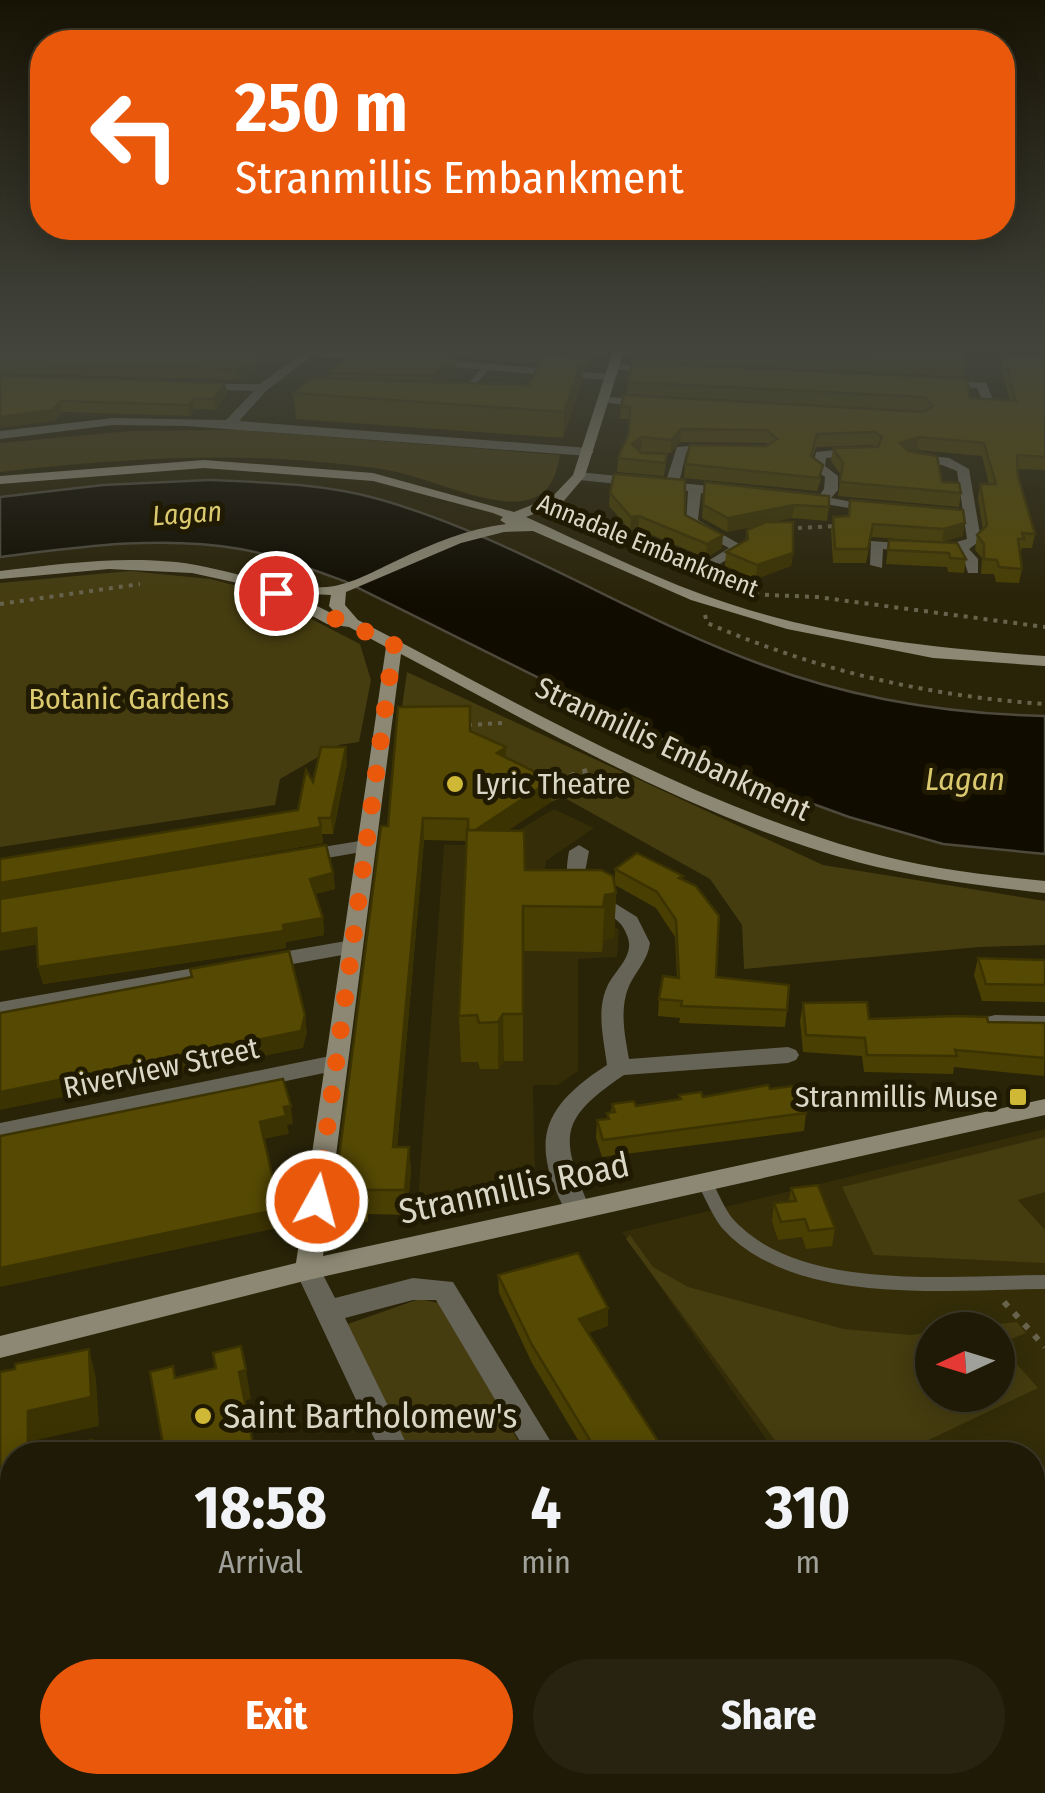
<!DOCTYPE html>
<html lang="en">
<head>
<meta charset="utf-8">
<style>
	:root { --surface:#1f1a06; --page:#272310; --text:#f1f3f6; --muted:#a1a19b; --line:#3c3828; --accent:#ea580c }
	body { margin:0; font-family:"Fira Sans Condensed",sans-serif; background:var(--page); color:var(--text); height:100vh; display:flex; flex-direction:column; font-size:38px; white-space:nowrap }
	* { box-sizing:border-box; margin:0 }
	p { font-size:32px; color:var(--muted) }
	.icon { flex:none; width:55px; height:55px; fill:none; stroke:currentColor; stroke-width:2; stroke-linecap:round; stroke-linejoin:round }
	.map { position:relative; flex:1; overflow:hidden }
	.panel { position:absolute; left:0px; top:1442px; width:1045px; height:352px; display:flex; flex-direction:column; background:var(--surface); border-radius:40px 40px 0 0; box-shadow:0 5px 25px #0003,0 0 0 2px var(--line) }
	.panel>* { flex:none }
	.top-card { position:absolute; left:30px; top:30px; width:985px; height:210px; border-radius:40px; box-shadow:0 5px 25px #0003,0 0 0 2px var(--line); background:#ea580c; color:#fff; overflow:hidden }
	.needle { width:65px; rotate:266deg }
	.buttons { position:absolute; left:915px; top:1312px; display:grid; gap:20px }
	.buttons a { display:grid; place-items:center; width:100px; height:100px; border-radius:50%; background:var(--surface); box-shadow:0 5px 25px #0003,0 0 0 2px var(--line); font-size:50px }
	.pin { position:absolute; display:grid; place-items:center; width:85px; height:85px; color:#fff; margin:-42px; border:5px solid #fff; border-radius:50%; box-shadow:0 2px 10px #0007 }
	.me { position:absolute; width:110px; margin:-55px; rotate:7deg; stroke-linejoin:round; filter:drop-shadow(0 0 8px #0008) }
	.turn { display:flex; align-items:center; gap:35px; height:210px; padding:0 40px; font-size:45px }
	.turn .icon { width:130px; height:130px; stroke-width:2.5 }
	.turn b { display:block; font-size:70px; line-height:85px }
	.eta { display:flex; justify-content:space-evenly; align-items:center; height:170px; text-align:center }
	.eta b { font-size:60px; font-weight:700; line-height:70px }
	.primary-button { display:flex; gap:20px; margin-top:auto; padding:20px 40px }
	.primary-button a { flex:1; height:115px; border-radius:60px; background:var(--accent); color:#fff; font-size:40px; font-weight:700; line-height:115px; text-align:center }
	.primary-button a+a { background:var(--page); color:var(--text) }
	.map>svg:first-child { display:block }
</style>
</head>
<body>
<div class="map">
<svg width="1045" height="1793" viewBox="0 0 1045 1793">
	<rect width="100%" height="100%" fill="#292308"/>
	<g fill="#342d08" fill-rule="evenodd">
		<polygon points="554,809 594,828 546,861 542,895 600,913 619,930 617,957 578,959 578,1071 558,1085 533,1085 535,1173 498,1194 417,1213 444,845 494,845"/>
		<path d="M 1045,1129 L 1045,1793 L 1012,1793 L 1005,1783 L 1032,1782 L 1032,1455 L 777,1455 L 622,1232 ZM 932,1330 L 998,1330 L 998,1395 L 932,1395 Z"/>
	</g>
	<g fill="#453c10">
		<path d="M 238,430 L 560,455 C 556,476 550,495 527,500 C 491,509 425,476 387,470 C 364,466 341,464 319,462 C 212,452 106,460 0,472 L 0,443 L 131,431 Z"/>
		<polygon points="130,571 210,579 257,591 360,644 371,680 359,742 339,745 280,779 275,805 0,847 0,583"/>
		<polygon points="407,672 823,865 1045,901 1045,945 979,947 744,969 742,925 710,879 563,797 551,802 399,728"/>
		<polygon points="1045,1137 1045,1192 1018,1200 1045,1230 1045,1263 874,1255 842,1187"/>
		<polygon points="630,1235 653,1267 688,1287 844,1329 911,1335 932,1332 932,1395 998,1395 998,1330 941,1330 1017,1322 1026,1333 999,1344 1038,1388 897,1455 786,1455 626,1239"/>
		<polygon points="419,1299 439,1303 447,1311 526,1455 410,1455 345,1325"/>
		<polygon points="572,1783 697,1783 696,1793 578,1793"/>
	</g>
	<path fill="#100c00" stroke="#4d493c" stroke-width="2.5" d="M 209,480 C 266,482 327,484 382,500 C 516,539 633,618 763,665 C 854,699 948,714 1045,716 L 1045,854 L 943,844 L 849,817 L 736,776 L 344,581 C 311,569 275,555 240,549 C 161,535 79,547 0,557 L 0,497 L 103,485 Z"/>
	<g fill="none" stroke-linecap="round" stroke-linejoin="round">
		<g stroke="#68634c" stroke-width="4" stroke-dasharray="4 6" stroke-linecap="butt">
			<polyline points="798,528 835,526"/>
			<polyline points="745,594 817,597 1045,627"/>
			<polyline points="0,604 140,584"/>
			<path d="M 705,615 L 707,623 C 816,670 926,696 1045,704"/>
			<polyline points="468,725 502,723"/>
		</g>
		<polyline stroke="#68634c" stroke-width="5" stroke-dasharray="5 8" stroke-linecap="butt" points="545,783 592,769"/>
		<polyline stroke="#68634c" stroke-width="6" stroke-dasharray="6 9" stroke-linecap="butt" points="1004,1302 1045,1347"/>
		<g stroke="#666457" stroke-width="6">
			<polyline points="311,353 363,357"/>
			<polyline points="441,363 547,372"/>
			<polyline points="571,374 611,377"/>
			<polyline points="463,394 487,367"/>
		</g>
		<path stroke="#666457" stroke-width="14" d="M 705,1183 C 712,1196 718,1212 727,1223 C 796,1301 951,1282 1045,1282"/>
		<polyline stroke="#666457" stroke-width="18" points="1032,1536 1045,1529"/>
		<g fill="#666457" fill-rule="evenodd">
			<polygon points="305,351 318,351 267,390 239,421 588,448 594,452 588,456 186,426 113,425 0,439 0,431 113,418 226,420 254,391 202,389 198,388 198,384 260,384"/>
			<polygon points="614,364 657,366 663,369 657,372 610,369 608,367"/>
			<polygon points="941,380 986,383 995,404 985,406 977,388 937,385 935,383"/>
			<polygon points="604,397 647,399 653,403 647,407 600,402 598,400"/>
			<polygon points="713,444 719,448 717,451 686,453 679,483 731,488 738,492 731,496 701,493 698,520 746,548 713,568 706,564 708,561 729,548 686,525 688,491 579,480 573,476 579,472 666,481 677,447"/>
			<polygon points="855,448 861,452 859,455 826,458 825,466 838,476 838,490 831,498 880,507 880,513 800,500 800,494 819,496 824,489 825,477 813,468 816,452"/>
			<polygon points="914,454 949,458 969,469 981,540 969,549 978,559 978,573 968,573 964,560 956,553 928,554 883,549 882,568 870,565 871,541 942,546 967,539 957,471 942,465 910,461 908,458"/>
			<polygon points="366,840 376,846 373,850 304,862 294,856 304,850"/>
			<path d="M 579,845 L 589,851 L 585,872 L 587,886 L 637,917 L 650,943 C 648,960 636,971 629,986 C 619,1009 625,1036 629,1059 L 788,1047 L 796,1050 L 799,1055 L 796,1060 L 788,1063 L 624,1075 C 556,1121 561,1137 590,1209 L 586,1216 L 577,1219 L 568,1216 C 529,1143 540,1108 607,1065 C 604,1040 596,1011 607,987 C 614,971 634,957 628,938 C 616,894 555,927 569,851 Z"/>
			<polygon points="352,940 359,942 362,947 359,952 265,969 254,962 265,955"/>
			<polygon points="217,964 228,971 225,976 0,1016 0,1002"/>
			<polygon points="995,1015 1045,1016 1045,1030 987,1027 984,1022 987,1017"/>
			<polygon points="335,1055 343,1057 346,1063 343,1069 0,1141 0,1123"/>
			<polygon points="308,1260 317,1263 335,1298 413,1278 453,1282 559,1455 528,1455 436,1300 413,1300 345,1318 412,1455 382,1455 295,1270 299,1263"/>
			<polygon points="536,1782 571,1782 576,1793 540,1793"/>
			<polygon points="708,1782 743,1782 740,1793 704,1793"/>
		</g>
		<path fill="#8c8874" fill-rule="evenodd" d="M 613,351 L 624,351 L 585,476 L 562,503 L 526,517 C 584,543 641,572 701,594 C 811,635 929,648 1045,656 L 1045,666 L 933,658 L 787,629 L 691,600 L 533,531 L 504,532 L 461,543 L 346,592 L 345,605 L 358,620 C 522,705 685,800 864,851 C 923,868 984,875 1045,881 L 1045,893 C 981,886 919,878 857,862 C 696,818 548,732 401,654 L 323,1256 L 1045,1099 L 1045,1115 L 308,1280 L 0,1358 L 0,1336 L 296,1263 L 386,647 L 349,627 L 327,624 L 261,588 L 192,573 L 109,569 L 0,579 L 0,571 C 58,564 117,556 176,562 C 226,567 276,591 327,587 C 351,585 376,570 398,560 C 433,543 468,529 506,524 L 500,520 L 503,517 L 493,513 L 373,481 L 204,468 L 0,484 L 0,476 L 204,460 L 373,473 L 514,512 L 552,497 L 573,475 ZM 291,593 L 331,595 L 329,606 L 339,617 Z"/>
	</g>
	<g fill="#493f03" fill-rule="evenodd">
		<polygon points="0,351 291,351 278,365 258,364 249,377 236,380 0,373"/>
		<path d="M 354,351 L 610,351 L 608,354 L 594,353 L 588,367 L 583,367 L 582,382 L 563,438 L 296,419 L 293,393 L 329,379 L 328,373 ZM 456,357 L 540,364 L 529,385 L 445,383 L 456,372 Z"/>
		<polygon points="627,351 942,351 965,364 963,377 636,361 636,355 627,355"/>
		<polygon points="1004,356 1045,358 1045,470 1018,469 1018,476 1035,534 1032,548 1022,548 1020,554 1022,569 1019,583 996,582 994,574 981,574 982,558 975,550 977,535 983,530 978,497 980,484 989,484 982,456 917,450 912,452 942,482 961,493 959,507 838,496 841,475 831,461 833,448 875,447 873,445 816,447 813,457 821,479 817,491 684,478 685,464 768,445 766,443 680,442 671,453 640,451 667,454 664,476 617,472 618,458 629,433 629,419 620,419 621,406 924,411 627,394 627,382 1010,401 1001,368"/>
		<polygon points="0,376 225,383 227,394 216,410 195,409 190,416 62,412 54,421"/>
		<polygon points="705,482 829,507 827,521 792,518 773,522 793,553 791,566 756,579 725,566 726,552 746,541 747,530 757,526 727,532 702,518"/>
		<polygon points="610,493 685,515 722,548 706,558 638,529 630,530 609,506"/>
		<polygon points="963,510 963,536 942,542 871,537 866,563 833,563 831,530 833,517"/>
		<polygon points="889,540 957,543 966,559 964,573 948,572 947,567 886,564"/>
		<polygon points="471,731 506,747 506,758 551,802 507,831 525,870 616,893 614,938 604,940 602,952 523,951 523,1061 504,1061 498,1069 480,1069 478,1062 461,1062 459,1016 466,841 424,840 397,1147 409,1147 411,1171 407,1215 368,1214 368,1222 337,1221 334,1197 388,826"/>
		<polygon points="347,763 333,834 322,834 323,843 90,884 333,873 335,889 315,894 323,918 324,935 286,942 286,948 43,984 38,967 37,945 0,859 298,810 313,782"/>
		<polygon points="615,869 683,876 682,879 716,977 787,1010 785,1027 679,1023 680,1018 658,1016 659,999 677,978 675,937 656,908 615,885"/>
		<polygon points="978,958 1045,960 1045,1002 982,1001 974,975"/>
		<polygon points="803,1003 869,1019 1045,1023 1044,1076 954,1067 953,1074 864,1072 862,1056 803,1052 800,1021"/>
		<polygon points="770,1089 806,1113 804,1131 602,1157 596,1138 597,1120 607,1119 607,1113 611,1112 612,1104 636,1106 679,1100 679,1095 703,1097"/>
		<polygon points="791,1188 835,1228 832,1246 806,1249 802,1237 778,1240 772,1221 774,1203 789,1202"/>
		<polygon points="498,1275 608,1308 608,1326 588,1333 667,1455 587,1455 532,1363 499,1293"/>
		<polygon points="1045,1532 1045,1781 1032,1764 1032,1538"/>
		<polygon points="376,1782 476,1782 479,1790 504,1793 380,1793"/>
		<polygon points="782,1782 820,1782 801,1793 788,1793"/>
	</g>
	<g fill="#3c3302">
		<polygon points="281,351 291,351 278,365 277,355"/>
		<polygon points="589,351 594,351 594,353 588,367"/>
		<polygon points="257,354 258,364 249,377 236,380 235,369"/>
		<polygon points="456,355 456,372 434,394 433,376"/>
		<polygon points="583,357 582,382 563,438 564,412"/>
		<polygon points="225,383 227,394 216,410 214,399"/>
		<polygon points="193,399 195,409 190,416 189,405"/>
		<polygon points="61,401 62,412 54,421 0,428 0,417"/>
		<polygon points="681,429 680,442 671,453 671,440"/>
		<polygon points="642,437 641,450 631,457 632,444"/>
		<polygon points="919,437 917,450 898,456 900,443"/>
		<polygon points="794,505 792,518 727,532 728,518"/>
		<polygon points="639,516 638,529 630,530 631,517"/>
		<polygon points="965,523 963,536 942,542 944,529"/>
		<polygon points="723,535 722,548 706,558 707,544"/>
		<polygon points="793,553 791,566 756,579 757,565"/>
		<polygon points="346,747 347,763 333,834 331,818"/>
		<polygon points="506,747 506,769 497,753"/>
		<polygon points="551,780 551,802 468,856 468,834"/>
		<polygon points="423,818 424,840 395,1171 393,1147"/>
		<polygon points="321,827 323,843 0,900 0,883"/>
		<polygon points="333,873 335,889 312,895 310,879"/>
		<polygon points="616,893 614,938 604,940 602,952 605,895"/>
		<polygon points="323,918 324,935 286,942 286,948 43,984 38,967"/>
		<polygon points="36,928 40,944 0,951 0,934"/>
		<polygon points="503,1014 504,1061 498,1069 498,1022"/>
		<polygon points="305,1015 307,1032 303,1048 0,1110 0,1092"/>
		<polygon points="291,1106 293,1124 287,1125 289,1134 263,1139 260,1122 284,1107"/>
		<polygon points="409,1147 411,1171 407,1215 405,1190"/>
		<polygon points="280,1209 282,1227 0,1287 0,1268"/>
		<polygon points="608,1308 608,1326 579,1336 579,1319"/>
		<polygon points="89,1349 96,1378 99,1426 37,1440 37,1455 28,1455 28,1411"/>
		<polygon points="246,1370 251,1399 244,1401 239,1372"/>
		<polygon points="12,1626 12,1657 0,1660 0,1629"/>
		<polygon points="76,1782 159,1782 125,1793 114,1793 111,1783 80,1792"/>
		<polygon points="795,1782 820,1782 801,1793 792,1793"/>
	</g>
	<g fill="#554903" stroke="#3c3302" stroke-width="2.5">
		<polygon points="0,351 281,351 277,355 257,354 248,367 235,369 0,363"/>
		<polygon points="354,351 415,351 456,355 433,376 328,373"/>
		<polygon points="551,351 589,351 588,354"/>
		<polygon points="710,351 942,351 964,353 965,364"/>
		<polygon points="544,354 583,357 564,412 293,393 312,378 529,385"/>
		<polygon points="1004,356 1045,358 1045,457 1017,455 1018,476 1035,534 1022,533 1024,539 1018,539 1022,569 999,567 997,560 984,559 984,544 977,535 987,525 980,484 996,484 984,443 919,437 900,443 908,451 937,456 942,482 959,483 961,493 840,482 843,463 833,448 878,447 882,437 875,432 817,434 811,456 823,465 819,478 685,464 690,445 767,446 777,439 767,430 681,429 671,440 642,437 632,444 641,453 667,454 665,463 618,458 629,433 630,407 621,406 624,395 923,412 933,406 925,397 627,382 633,362 967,379 970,398 1016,401"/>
		<polygon points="0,376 225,383 214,399 193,399 189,405 61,401 52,410 0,417"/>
		<polygon points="614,474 685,480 685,515 723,535 707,544 639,516 631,517 610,493"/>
		<polygon points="705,482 829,496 829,507 794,505 728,518 703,505"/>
		<polygon points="850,500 963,510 965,523 944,529 873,524 868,549 835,549 833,517 849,516"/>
		<polygon points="766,522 793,522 793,553 757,565 726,552 748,539 747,530"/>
		<polygon points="889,540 957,543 966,559 950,558 949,553 888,550"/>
		<polygon points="470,706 470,731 506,747 497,753 551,780 474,831 468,830 468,819 423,818 393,1147 409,1147 405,1190 366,1190 366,1197 334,1197 381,826 388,826 398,707"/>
		<polygon points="321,747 346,747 331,818 319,818 321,827 0,883 0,859 298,810 306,770 313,782"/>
		<polygon points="467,830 524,831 525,870 601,870 613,876 616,893 605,895 603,907 523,906 523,1014 503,1014 498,1022 479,1023 477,1015 459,1016"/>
		<polygon points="326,845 333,873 310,879 323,918 283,925 284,931 38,967 36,928 0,934 0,899"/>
		<polygon points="637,853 683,876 679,878 696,886 719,916 716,977 789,985 787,1010 681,1006 682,1001 659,999 663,976 679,978 676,920 657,892 615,869"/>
		<polygon points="289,951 305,1015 301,1031 0,1092 0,1013 192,977 190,969"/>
		<polygon points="978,958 1045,960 1045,985 986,984"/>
		<polygon points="867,1002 869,1019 956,1016 987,1017 988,1022 1045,1023 1045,1058 955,1050 957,1056 867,1055 865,1038 806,1035 803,1003"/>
		<polygon points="283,1079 291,1106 284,1107 286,1116 260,1122 280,1209 0,1268 0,1136"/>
		<polygon points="768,1085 770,1089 793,1086 806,1113 603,1140 597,1120 609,1119 607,1113 615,1112 612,1104 634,1101 636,1106 681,1099 679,1095 701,1092 703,1097"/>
		<polygon points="818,1185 835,1228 809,1231 805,1219 781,1222 774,1203 796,1201 791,1188"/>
		<polygon points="578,1253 608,1308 579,1319 667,1455 599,1455 532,1345 498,1275"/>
		<polygon points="241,1346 246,1370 239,1372 255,1455 165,1455 150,1372 173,1366 175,1378 216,1368 213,1353"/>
		<polygon points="89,1349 91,1397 28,1411 28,1455 92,1440 93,1455 12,1455 12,1626 0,1629 0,1372 15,1369 15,1364"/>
		<polygon points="1045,1532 1045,1710 1032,1693 1032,1538"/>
		<polygon points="380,1782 476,1782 479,1790 495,1782 499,1782 504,1793 426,1793 424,1788 414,1793 384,1793"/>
	</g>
	<linearGradient id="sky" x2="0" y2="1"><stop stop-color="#171304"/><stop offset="0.58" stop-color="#43453d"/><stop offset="1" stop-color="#43453d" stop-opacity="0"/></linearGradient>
	<rect width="1045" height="602" fill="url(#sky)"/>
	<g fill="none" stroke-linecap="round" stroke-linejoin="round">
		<polyline stroke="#ea580c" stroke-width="18" stroke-dasharray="0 32.4" points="276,593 394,644 317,1201"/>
	</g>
	<g fill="#d0b837" stroke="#1f1a01" stroke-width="4">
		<circle cx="455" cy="784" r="10"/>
		<rect x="1008" y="1087" width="20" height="20" rx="5"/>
		<circle cx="203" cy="1416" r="10"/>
	</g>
	<g text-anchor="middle" stroke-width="10" stroke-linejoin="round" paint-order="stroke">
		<g font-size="25" fill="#dad7c7" stroke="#1f1a01">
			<text transform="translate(648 545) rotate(22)" y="9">Annadale Embankment</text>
		</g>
		<g font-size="28" font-style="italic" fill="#dbc96f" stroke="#1f1a01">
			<text transform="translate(187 513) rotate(-4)" y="10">Lagan</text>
		</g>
		<g font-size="30" fill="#dcca71" stroke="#1f1a01">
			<text x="129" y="709">Botanic Gardens</text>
		</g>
		<g font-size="30" fill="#dad7c7" stroke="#1f1a01">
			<text transform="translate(673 749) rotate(25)" y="10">Stranmillis Embankment</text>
			<text transform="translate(161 1068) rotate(-12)" y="10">Riverview Street</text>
		</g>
		<g font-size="30" fill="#dad7c7" stroke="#1f1a01" text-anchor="start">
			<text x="475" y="794">Lyric Theatre</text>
			<text x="998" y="1107" text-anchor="end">Stranmillis Muse</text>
		</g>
		<g font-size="32" font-style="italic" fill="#dbc96f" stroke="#1f1a01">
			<text x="965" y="790">Lagan</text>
		</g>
		<g font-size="35" fill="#dad7c7" stroke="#1f1a01">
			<text transform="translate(514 1188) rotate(-12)" y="12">Stranmillis Road</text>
		</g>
		<g font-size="35" fill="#dad7c7" stroke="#1f1a01" text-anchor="start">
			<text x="223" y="1428">Saint Bartholomew's</text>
		</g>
	</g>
</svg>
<div class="buttons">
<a><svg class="needle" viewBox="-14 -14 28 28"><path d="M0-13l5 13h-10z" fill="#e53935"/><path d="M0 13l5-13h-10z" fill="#a1a19b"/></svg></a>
</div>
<div class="pin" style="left:276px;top:593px;background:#d93025"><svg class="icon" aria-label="arrive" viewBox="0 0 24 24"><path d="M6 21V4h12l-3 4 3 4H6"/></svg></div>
<svg class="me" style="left:317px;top:1201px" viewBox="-20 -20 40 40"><circle r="17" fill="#ea580c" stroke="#fff" stroke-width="3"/><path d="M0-11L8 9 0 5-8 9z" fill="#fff"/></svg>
<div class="top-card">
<div class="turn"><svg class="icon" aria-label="left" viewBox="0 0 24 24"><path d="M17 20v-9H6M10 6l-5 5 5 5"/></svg><div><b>250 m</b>Stranmillis Embankment</div></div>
</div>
<section class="panel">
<div class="eta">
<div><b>18:58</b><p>Arrival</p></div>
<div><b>4</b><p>min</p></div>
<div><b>310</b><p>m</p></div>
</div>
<div class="primary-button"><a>Exit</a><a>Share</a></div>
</section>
</div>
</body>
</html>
